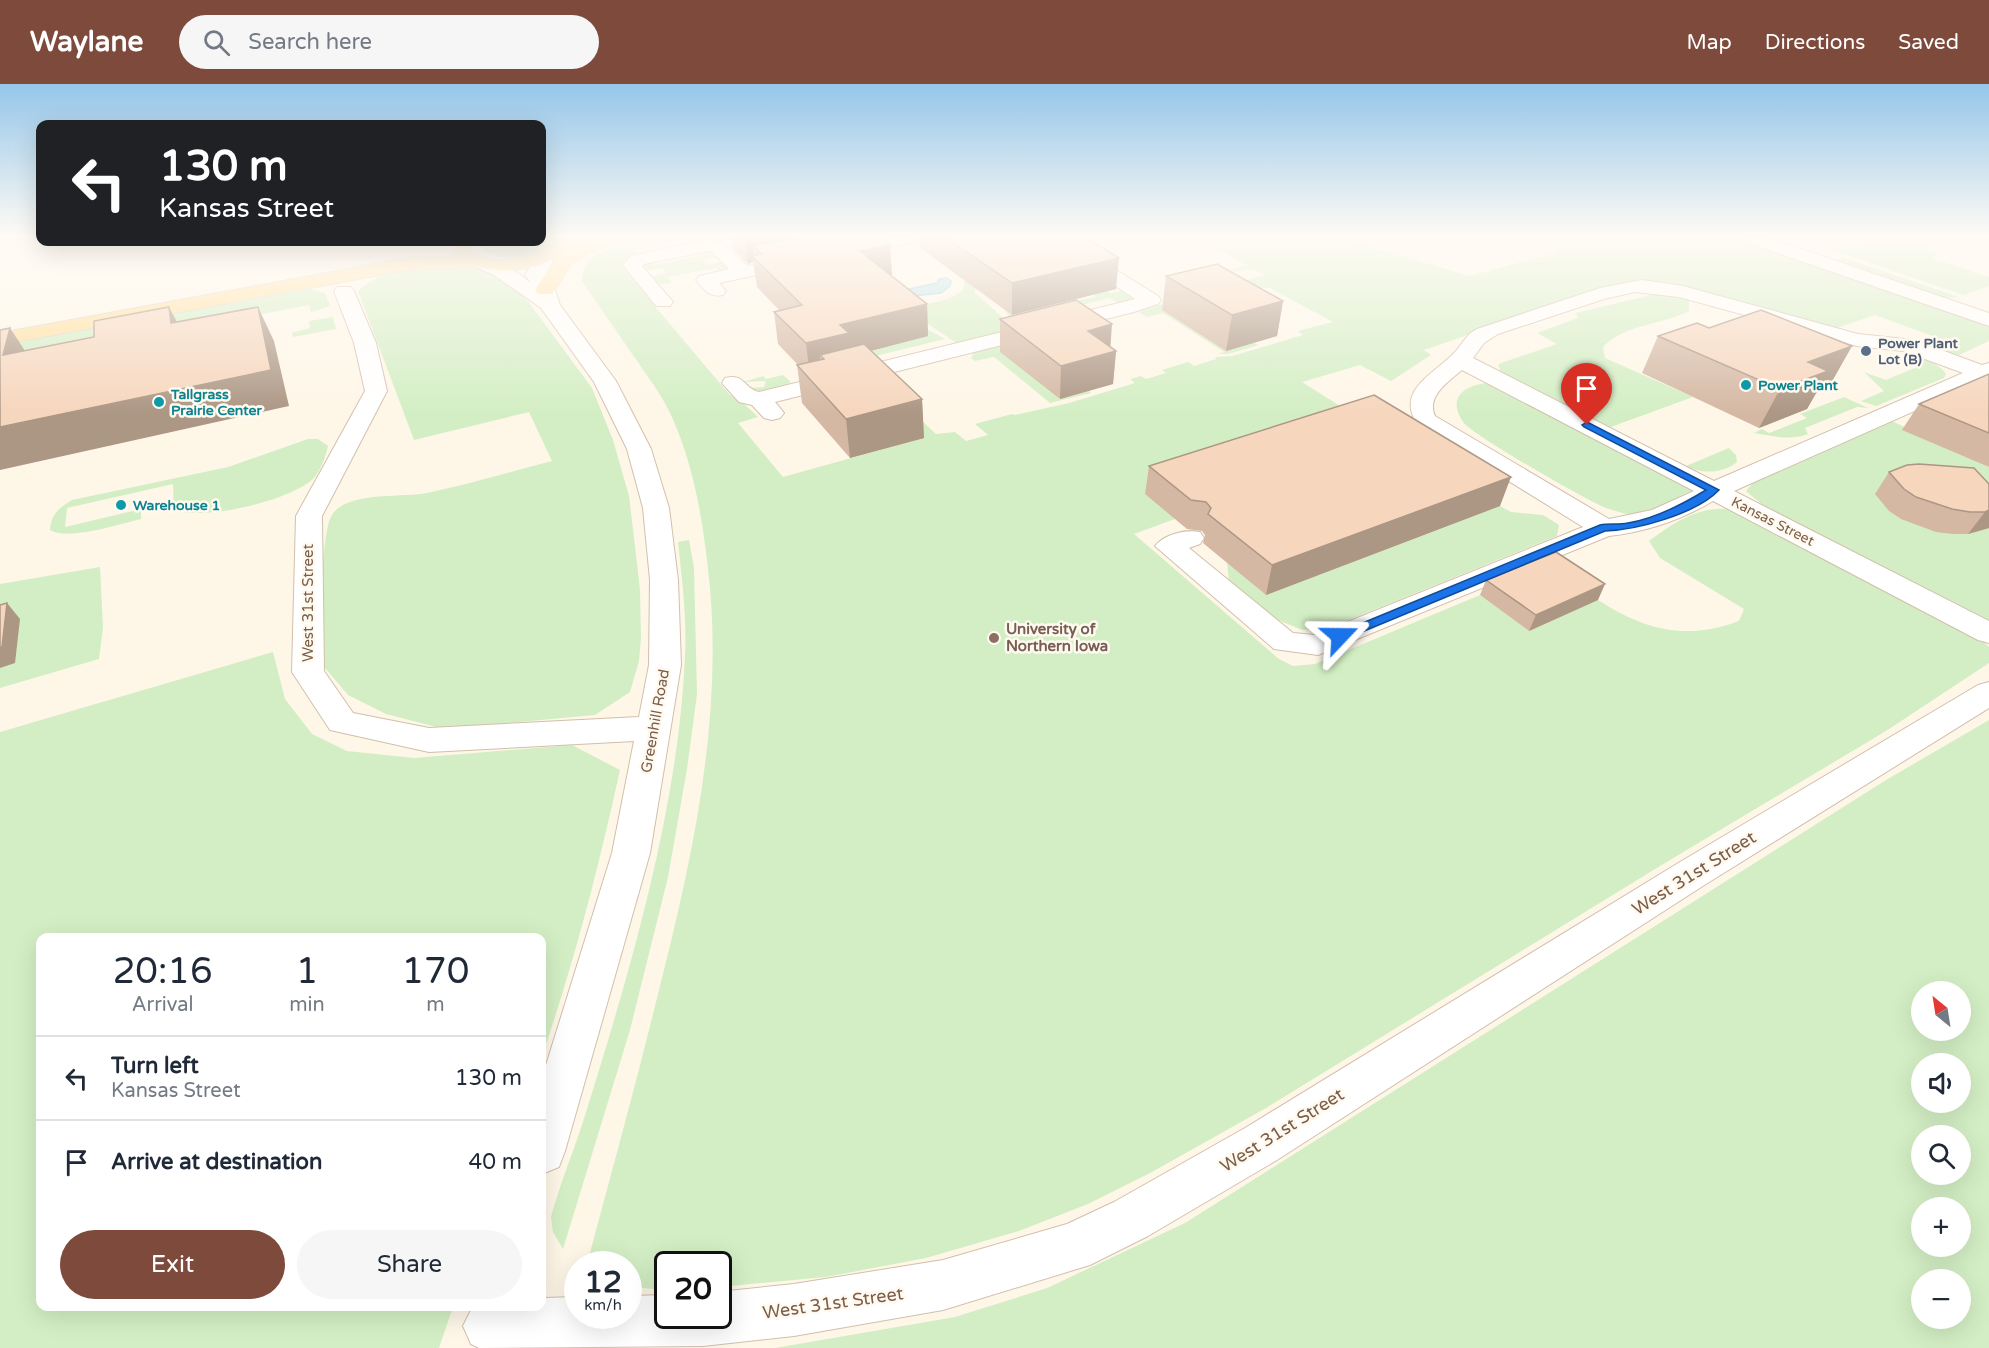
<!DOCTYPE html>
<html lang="en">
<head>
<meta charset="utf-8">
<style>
	:root { --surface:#fff; --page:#f6f6f7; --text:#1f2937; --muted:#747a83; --line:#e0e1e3; --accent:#7e4a3c }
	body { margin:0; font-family:"Varela Round",sans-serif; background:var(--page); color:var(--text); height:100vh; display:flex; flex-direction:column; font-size:22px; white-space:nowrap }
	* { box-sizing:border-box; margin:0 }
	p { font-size:20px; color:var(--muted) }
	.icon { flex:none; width:33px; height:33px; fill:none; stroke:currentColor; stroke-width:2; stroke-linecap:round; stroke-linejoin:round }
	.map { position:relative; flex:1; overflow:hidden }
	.details { position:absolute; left:36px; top:849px; width:510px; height:378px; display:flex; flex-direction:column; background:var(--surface); border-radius:12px; box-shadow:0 6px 24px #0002 }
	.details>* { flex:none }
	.guide { position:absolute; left:36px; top:36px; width:510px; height:126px; border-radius:12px; box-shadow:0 6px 24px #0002; background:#202124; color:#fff; overflow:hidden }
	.needle { width:39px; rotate:330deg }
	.tools { position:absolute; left:1911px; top:897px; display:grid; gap:12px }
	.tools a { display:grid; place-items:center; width:60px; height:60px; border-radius:50%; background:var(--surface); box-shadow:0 6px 24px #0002; font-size:30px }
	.speed { position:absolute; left:564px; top:1167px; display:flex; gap:12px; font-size:30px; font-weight:700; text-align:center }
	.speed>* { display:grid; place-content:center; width:78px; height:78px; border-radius:50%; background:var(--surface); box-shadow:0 6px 24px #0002; line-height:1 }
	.speed small { font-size:15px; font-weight:400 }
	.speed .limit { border:3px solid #111; border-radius:9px; background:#fff; color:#111 }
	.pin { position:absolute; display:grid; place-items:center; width:51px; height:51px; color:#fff; margin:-62px -26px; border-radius:50% 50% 50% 0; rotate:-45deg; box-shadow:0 0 6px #0007 }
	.pin .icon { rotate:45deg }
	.me { position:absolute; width:66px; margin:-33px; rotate:67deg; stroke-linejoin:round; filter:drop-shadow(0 0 4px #0008) }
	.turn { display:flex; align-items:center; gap:21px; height:126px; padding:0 24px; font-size:27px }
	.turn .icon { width:78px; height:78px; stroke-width:2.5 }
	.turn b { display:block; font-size:42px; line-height:51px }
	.eta { display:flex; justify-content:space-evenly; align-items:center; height:102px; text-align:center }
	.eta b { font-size:36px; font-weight:600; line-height:42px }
	.action { display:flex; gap:12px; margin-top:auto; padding:12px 24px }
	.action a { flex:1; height:69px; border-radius:36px; background:var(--accent); color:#fff; font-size:24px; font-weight:600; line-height:69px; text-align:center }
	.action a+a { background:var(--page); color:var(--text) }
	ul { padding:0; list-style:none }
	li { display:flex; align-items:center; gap:18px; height:84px; padding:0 24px; border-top:2px solid var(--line) }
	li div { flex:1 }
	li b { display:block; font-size:22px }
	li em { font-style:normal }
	header { display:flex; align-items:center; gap:36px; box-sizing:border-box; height:84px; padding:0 30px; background:var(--accent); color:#fff }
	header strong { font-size:28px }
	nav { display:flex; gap:33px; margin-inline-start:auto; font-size:21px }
	.search { width:420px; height:54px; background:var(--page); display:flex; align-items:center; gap:15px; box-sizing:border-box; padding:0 21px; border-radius:33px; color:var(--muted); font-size:22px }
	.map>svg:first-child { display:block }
</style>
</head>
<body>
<header>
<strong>Waylane</strong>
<div class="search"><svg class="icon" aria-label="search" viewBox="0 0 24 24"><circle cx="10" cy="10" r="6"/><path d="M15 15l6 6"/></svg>Search here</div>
<nav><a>Map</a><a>Directions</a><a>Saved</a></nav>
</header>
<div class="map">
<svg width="1989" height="1264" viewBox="0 0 1989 1264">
	<rect width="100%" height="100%" fill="#fef7e8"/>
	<g fill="#d3eec4" fill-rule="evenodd">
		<path d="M 542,153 L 546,159 C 535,175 498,178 483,167 L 482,164 L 489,158 L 542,158 Z"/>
		<path d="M 599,153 L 698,153 L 633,166 L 636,170 L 635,173 L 626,176 L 621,182 L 729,310 L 742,318 L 758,333 L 738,339 L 783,393 L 923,354 L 886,303 L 936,350 L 955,348 L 966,357 L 988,351 L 975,340 L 1012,330 L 1015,331 L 1069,319 L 1135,299 L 1130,295 L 1141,292 L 1146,295 L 1166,289 L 1162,286 L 1188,278 L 1194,282 L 1216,275 L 1215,273 L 1232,272 L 1303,251 L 1298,247 L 1333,238 L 1268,203 L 1256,206 L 1246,196 L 1265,191 L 1252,185 L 1233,188 L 1232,185 L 1247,181 L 1196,153 L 1339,153 L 1469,192 L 1556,169 L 1562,154 L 1568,153 L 1737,153 L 1989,241 L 1989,257 L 1959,271 C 1947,268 1937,267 1935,253 L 1875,231 L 1837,244 L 1666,200 L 1644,198 L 1621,199 L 1600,205 L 1424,266 L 1431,271 L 1391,297 L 1360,281 L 1302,298 L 1367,339 L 1175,435 L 1134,450 L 1279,575 L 1293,582 L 1315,580 L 1480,511 L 1529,547 L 1598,516 C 1645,546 1685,557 1739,537 L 1744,525 L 1660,474 L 1649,457 C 1673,439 1698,422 1729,425 L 1977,551 L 1989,563 L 1989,579 L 1886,647 L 1660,782 L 1266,1024 L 1152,1088 L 1088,1120 L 1019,1147 L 926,1174 L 826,1193 L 719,1203 L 718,1180 L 668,1180 L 667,1206 L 629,1203 L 628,1180 L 587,1180 C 611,1090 636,1000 658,910 C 694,768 726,623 707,476 C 701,426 692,377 671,331 C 662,311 647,292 635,274 C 617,248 600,223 582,197 C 581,176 599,168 617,161 L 610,157 L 583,158 Z"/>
		<polygon points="1927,159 1932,161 1924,164 1940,170 1931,174 1989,193 1989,202 1964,211 1828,165 1855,161"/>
		<polygon points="699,166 708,166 715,173 702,176 707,181 721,178 726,181 728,187 721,188 717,184 667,193 672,199 659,200 650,193 666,189 662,184 647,187 642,182 642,177 650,177 654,181 703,171"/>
		<path d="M 1842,173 L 1950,210 L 1958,213 C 1933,219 1863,187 1837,177 Z"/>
		<path d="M 448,182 L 495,187 L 527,216 L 592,304 L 613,356 L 629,412 L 635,462 L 640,506 L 641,554 L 639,577 L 630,608 L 595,631 L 444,645 L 386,630 L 348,611 L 319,577 C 321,549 320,449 332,431 C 346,407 403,414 427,409 C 469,400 510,388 552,377 L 529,328 L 414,356 L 358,207 C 379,185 419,185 448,182 Z"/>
		<path d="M 975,194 L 975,209 L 1016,245 L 958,260 L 907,226 C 926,218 947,219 963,206 L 965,196 Z"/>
		<polygon points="310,205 325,209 330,222 311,228 309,221 215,239 106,284 0,263 25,256"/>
		<path d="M 1105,205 L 1111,209 L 1125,206 L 1134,213 L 1130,217 L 1119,219 L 1110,214 L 1012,238 L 1004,225 C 1014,233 1022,231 1034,229 L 1034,226 L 1095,213 L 1095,210 Z"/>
		<path d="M 1655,210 L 1689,215 L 1689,227 C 1662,241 1624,240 1603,263 L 1605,274 L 1693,313 L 1608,344 L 1501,288 L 1498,281 L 1501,279 L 1557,260 L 1537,249 L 1578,234 L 1576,229 Z"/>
		<polygon points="1178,215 1254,259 1259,261 1228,270 1217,270 1224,268 1163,229 1147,233 1139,228"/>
		<polygon points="333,233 336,245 293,253 292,249 310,244 309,237"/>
		<polygon points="921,242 945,255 835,282"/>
		<polygon points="1018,257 1089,307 1091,309 1042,321 1050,319 994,273 975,277 971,274 975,267"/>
		<path d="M 1898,273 C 1914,272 1937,276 1946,290 L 1944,294 L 1876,322 L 1861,317 L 1884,307 L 1864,288 L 1886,296 L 1917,283 L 1899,275 Z"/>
		<path d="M 783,291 L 790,297 L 789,302 C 775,306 762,312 748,304 L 764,303 L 766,297 L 743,298 L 763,292 L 766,295 Z"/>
		<path d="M 1490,299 L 1693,406 C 1675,414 1653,428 1633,430 C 1626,431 1613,426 1606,424 C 1589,418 1471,350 1464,339 C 1445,313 1466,300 1490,299 Z"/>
		<path d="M 1844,313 L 1868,324 L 1857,323 L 1805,344 L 1808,350 C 1790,357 1773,352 1754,349 L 1762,345 L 1769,349 L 1807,334 L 1800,330 Z"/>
		<polygon points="1892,337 1989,383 1989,538 1765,423 1746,407 1752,400"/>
		<path d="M 308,355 L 318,355 L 328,362 C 326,372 320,388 313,395 C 289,417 203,437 174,426 L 173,400 L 67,424 L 65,443 L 141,425 L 141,435 C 119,440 69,457 50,446 C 51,430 59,424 72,416 L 228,383 Z"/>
		<path d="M 1729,364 L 1736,371 L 1737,378 C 1723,390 1701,390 1686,382 Z"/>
		<polygon points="1500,422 1511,428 1543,431 1559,441 1557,452 1331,543 1302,546 1278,536 1229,499 1227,478 1266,511"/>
		<path d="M 689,456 L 694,484 L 697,610 L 687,685 L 668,793 L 630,946 L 563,1165 L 553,1148 L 551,1133 C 561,1096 576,1062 587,1025 C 631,884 679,720 685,572 C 687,534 682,496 678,458 Z"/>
		<polygon points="100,483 103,544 99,575 0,604 0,500"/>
		<path d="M 273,568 L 285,615 L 312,650 L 347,667 L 414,674 L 572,661 L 620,686 C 599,782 574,879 542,972 L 542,854 L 40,854 L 40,1222 L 453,1223 L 439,1264 L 0,1264 L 0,648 Z"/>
		<path d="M 1989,636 L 1989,1264 L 775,1264 L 955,1233 L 1047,1204 L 1185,1139 L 1886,696 ZM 1922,908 L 1960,908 L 1960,946 L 1922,946 ZM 1922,980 L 1960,980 L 1960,1018 L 1922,1018 ZM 1922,1052 L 1960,1052 L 1960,1090 L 1922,1090 ZM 1922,1124 L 1960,1124 L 1960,1162 L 1922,1162 ZM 1922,1196 L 1960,1196 L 1960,1234 L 1922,1234 Z"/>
	</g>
	<polygon fill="#bae1ea" stroke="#9fd1dd" stroke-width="1.5" points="947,194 951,197 950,202 941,209 913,212 905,206 937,199 939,195"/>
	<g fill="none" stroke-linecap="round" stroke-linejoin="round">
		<defs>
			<g id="minor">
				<path d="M 886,153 L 921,153 L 918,157 L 912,158 L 719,199 L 726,207 L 723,211 C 710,214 704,206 696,196 L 699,192 L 729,185 L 712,168 L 708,167 L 644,180 L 642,182 L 673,218 L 670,222 L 656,222 L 623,181 L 631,172 L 709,156 L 724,160 L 747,182 Z"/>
				<path d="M 1042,153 L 1063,153 L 1158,212 L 1161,216 L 1158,220 L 1134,228 L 775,318 L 784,329 L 780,334 L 772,336 L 764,334 L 752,321 L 739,318 L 722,299 L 725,294 C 745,289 743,304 759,308 L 1135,215 Z"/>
				<polygon points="1740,153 1766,153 1989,229 1989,242 1743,157"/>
				<path d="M 547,165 L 554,167 L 556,171 L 545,191 L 555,206 L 560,221 L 616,297 L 651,365 L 669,424 L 678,496 L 681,581 L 650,769 L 565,1067 L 559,1083 L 542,1090 L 542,994 L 612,769 L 634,657 L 429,668 L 330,646 L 292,588 L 296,432 L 365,307 L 354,259 L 334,207 L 337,203 L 351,203 L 354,207 L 376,259 L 387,307 L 322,432 L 324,587 L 353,629 L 429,644 L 639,633 L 649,581 L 650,496 L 643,424 L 627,365 L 594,298 L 541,224 L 494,191 L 475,183 L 473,179 L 475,175 C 495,170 516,188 531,199 L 525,191 L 540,167 Z"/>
				<path d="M 1642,196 L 1683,202 L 1858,250 L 1914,256 L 1982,281 L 1989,279 L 1989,294 L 1734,407 L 1989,537 L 1989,559 L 1978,556 L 1713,417 C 1681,436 1646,448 1609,452 L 1318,571 L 1274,565 L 1155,462 C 1164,450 1186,445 1200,448 L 1204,454 L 1200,460 L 1189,464 L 1293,549 L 1315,551 L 1583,443 L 1418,341 C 1394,307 1434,290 1454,269 C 1462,261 1466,250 1477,245 L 1600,204 ZM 1635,208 L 1679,213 L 1857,262 L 1903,267 L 1963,289 L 1714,397 L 1473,274 L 1484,259 L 1498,250 L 1604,215 ZM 1462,286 L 1694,407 L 1652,426 L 1609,435 L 1435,332 C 1426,312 1449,297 1462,286 Z"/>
				<polygon points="1989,598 1989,624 1706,800 1277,1076 1148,1152 1090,1181 943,1226 794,1252 703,1262 479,1264 471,1260 463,1242 473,1222 542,1222 542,1214 578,1213 578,1232 628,1232 628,1212 668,1211 668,1232 718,1232 718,1208 794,1200 943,1176 1067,1140 1114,1118 1245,1044 1680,778 1978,601"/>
			</g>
			<path id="major" d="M 555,153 L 573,153 L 573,159 L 566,167 C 585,155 603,153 625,153 L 622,157 L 589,168 L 571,180 L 552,210 L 538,210 L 535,206 L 557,173 L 537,182 L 516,186 L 501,187 L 476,183 L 408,186 L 0,261 L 0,249 L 408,174 L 454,173 L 453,166 L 456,162 L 468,162 L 472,169 C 499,182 532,176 555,157 Z"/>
		</defs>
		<use href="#minor" stroke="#d2bfac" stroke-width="2"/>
		<use href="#major" stroke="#ddd5d0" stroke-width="2"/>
		<use href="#minor" fill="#fff" fill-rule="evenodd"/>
		<use href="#major" fill="#ffdf9e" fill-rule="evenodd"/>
	</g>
	<g fill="#d4b8a3">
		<polygon points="731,153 880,153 890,161 892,191 891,192 927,220 928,252 870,267 922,315 924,354 850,374 802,319 797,281 798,281 778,260 774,228 779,226 757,203 753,178 748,180 733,165"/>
		<polygon points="919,153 1088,153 1086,153 1116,205 1012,231 920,164"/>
		<polygon points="1166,192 1283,217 1277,252 1226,267 1162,226"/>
		<polygon points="1000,235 1111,263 1116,267 1113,300 1060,315 1000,268"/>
		<polygon points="1709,244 1852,262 1831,299 1819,304 1807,325 1759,344 1642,289 1658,252"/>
		<polygon points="1989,290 1989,383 1902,346 1919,320"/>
		<polygon points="1149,382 1500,422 1266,511 1203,459 1205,451 1202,447 1187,445 1145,410"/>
		<polygon points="1889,388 1989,400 1989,444 1968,450 1953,450 1936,448 1901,435 1889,427 1875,410"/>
		<polygon points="1486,496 1598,516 1529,547 1480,511"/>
	</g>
	<g fill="#ac9684">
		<polygon points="744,153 851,153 762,170 753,162 755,175 752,172 753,178 748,180"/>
		<polygon points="890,161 892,191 863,198 860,167"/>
		<polygon points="1119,174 1116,205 1012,231 1012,199"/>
		<polygon points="1283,217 1277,252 1226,267 1232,231"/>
		<polygon points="927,220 928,252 851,272 824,275 820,271 822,290 810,293 806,259 840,241"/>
		<polygon points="169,223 187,257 171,239"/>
		<polygon points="258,223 274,257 289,322 0,386 0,343"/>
		<polygon points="1112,240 1110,268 1116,267 1113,300 1060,315 1061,282 1088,247"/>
		<polygon points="10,244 33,279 3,271"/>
		<polygon points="1852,262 1831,299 1819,304 1807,325 1759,344 1780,305 1808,278"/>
		<polygon points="922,315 924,354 850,374 846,335"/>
		<polygon points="1511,393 1500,422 1266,511 1272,481"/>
		<polygon points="1989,426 1989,444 1968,450 1985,428"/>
		<polygon points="1605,500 1598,516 1529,547 1536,531"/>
		<polygon points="7,519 20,535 15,579 0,584 0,564"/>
	</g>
	<g fill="#f6d6bd" stroke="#ac9684" stroke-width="1.5">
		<polygon points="799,153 880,153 890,161 860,167 927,220 840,241 849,249 806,259 774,228 802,221 752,172 762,170 753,162"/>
		<polygon points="945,153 1086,153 1119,174 1012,199"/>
		<polygon points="1217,180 1283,217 1232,231 1166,192"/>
		<polygon points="1076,216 1112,240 1088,247 1116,267 1061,282 1000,235"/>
		<polygon points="169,223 171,239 258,223 271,286 0,343 0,246 10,244 3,271 94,253 94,237"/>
		<polygon points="1761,226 1852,262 1808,278 1828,287 1780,305 1658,252 1697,239 1709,244"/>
		<polygon points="864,260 922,315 846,335 797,281 824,275 820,271"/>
		<polygon points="1989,290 1989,349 1919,320"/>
		<polygon points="1374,311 1511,393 1272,481 1208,430 1211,424 1206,418 1191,416 1149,382"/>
		<polygon points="1919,380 1974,384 1989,400 1989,426 1985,428 1970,428 1952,425 1916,413 1904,405 1889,388 1907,381"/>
		<polygon points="1556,468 1605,500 1536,531 1486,496"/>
		<polygon points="7,519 2,563 0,564 0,521"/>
	</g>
	<linearGradient id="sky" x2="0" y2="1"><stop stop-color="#95c6e9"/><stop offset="0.46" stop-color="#fffbf5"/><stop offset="1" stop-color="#fffbf5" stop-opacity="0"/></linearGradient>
	<rect width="1989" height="330" fill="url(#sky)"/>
	<path fill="#1a73e8" stroke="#114b97" stroke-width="1.5" d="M 1587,338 L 1719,406 C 1696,430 1637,446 1605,447 L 1345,555 L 1336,555 L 1334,552 L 1336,550 L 1600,441 C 1609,439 1618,441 1628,439 C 1654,435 1683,420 1706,406 L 1584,343 L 1582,341 Z"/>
	<circle fill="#5c6f8a" stroke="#fffaf0" stroke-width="2" cx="1866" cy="267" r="6"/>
	<g fill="#0f9aa8" stroke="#fffaf0" stroke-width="2">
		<circle cx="1746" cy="301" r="6"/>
		<circle cx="159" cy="318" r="6"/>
		<circle cx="121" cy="421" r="6"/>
	</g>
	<circle fill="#8d6e63" stroke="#fffaf0" stroke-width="2" cx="994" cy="554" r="6"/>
	<g text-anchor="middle" stroke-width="5" stroke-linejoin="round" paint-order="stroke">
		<g font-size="14" font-weight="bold" fill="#4e5e75" stroke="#fffaf0" text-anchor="start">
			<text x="1878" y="264">Power Plant<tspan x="1878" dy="16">Lot (B)</tspan></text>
		</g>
		<g font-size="14" font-weight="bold" fill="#0d838f" stroke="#fffaf0" text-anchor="start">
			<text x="1758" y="306">Power Plant</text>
			<text x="171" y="315">Tallgrass<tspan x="171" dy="16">Prairie Center</tspan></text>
			<text x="133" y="426">Warehouse 1</text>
		</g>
		<g font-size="14" fill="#7c5d49" stroke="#fffaf0">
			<text transform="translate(1773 437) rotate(27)" y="5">Kansas Street</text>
		</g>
		<g font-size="15" fill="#7c5d49" stroke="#fffaf0">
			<text transform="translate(308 519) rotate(-90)" y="5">West 31st Street</text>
			<text transform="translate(655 637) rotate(-80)" y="5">Greenhill Road</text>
		</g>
		<g font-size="15" font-weight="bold" fill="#785e54" stroke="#fffaf0" text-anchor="start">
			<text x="1006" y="550">University of<tspan x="1006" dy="17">Northern Iowa</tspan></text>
		</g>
		<g font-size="18" fill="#7c5d49" stroke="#fffaf0">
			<text transform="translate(1694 789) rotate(-32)" y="6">West 31st Street</text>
			<text transform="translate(1282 1046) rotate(-32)" y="6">West 31st Street</text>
			<text transform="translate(833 1219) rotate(-8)" y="6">West 31st Street</text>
		</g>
	</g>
</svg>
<div class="tools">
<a><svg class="needle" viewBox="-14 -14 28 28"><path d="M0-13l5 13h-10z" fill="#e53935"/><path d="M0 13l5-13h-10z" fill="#747a83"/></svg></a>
<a><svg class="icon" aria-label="sound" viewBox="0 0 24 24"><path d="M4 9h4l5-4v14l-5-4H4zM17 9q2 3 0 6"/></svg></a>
<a><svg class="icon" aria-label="search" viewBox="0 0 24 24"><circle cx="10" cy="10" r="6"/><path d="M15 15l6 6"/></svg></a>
<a>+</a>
<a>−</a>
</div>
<div class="speed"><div>12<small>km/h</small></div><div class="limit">20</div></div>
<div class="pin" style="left:1587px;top:341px;background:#d93025"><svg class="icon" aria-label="arrive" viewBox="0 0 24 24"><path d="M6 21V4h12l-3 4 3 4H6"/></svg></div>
<svg class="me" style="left:1340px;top:552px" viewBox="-20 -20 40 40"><path d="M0-17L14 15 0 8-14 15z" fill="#1a73e8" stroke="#fff" stroke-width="4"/></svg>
<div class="guide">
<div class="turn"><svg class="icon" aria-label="left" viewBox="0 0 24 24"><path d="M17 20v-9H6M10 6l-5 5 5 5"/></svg><div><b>130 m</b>Kansas Street</div></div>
</div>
<section class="details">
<div class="eta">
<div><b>20:16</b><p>Arrival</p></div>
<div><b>1</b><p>min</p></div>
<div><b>170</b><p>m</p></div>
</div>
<ul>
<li><svg class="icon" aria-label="left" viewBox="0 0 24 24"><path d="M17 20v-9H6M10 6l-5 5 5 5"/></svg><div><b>Turn left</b><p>Kansas Street</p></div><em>130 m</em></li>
<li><svg class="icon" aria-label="arrive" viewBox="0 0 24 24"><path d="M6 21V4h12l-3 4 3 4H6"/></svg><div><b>Arrive at destination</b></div><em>40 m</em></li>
</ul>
<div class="action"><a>Exit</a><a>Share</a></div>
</section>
</div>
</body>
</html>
